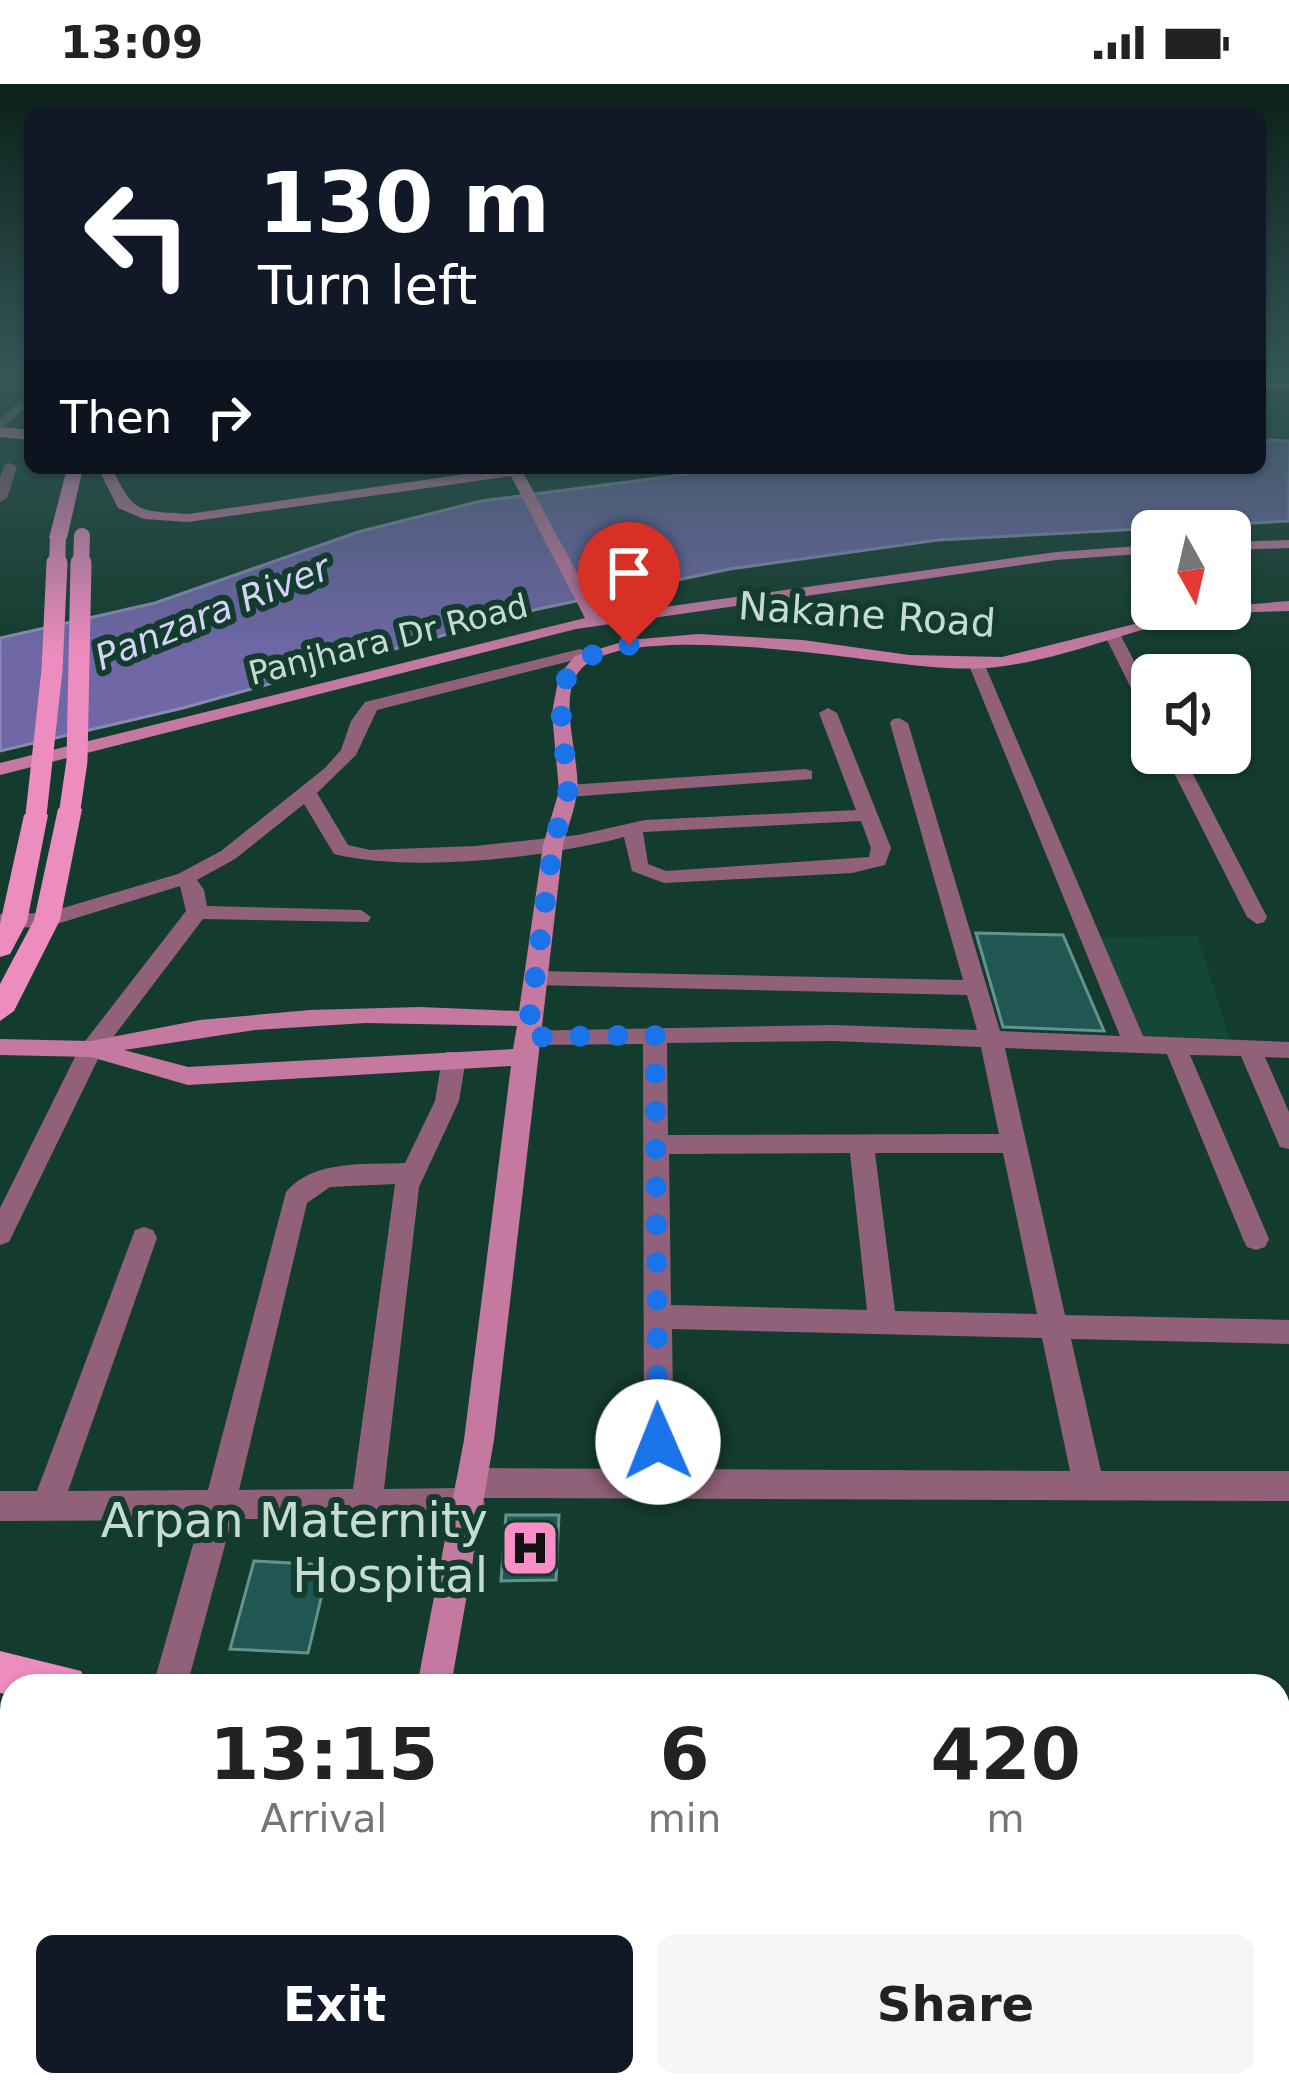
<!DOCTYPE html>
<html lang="en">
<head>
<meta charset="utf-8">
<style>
	:root { --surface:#fff; --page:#f6f6f6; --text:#222; --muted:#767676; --accent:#111827 }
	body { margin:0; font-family:"DejaVu Sans",sans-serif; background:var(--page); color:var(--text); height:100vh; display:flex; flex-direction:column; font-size:45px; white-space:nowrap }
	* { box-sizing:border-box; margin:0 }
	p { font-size:39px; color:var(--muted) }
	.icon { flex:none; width:66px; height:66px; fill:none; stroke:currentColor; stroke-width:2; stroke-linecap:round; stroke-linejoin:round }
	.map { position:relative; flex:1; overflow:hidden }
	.drawer { position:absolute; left:0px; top:1590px; width:1290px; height:423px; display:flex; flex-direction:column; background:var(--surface); border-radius:36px 36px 0 0; box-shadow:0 3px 9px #0004 }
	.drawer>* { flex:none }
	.guide { position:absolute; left:24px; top:24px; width:1242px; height:366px; border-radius:18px; box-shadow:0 3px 9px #0004; background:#111827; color:#fff; overflow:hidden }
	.needle { width:78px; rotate:172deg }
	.fabs { position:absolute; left:1131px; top:426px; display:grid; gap:24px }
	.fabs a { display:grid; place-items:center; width:120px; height:120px; border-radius:18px; background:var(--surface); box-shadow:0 3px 9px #0004; font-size:60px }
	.pin { position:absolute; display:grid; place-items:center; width:102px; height:102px; color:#fff; margin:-123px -51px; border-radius:50% 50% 50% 0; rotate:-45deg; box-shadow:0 0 12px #0007 }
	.pin .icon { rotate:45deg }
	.me { position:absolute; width:132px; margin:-66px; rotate:359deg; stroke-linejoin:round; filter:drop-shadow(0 0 9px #0008) }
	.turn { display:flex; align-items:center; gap:42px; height:252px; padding:0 36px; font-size:54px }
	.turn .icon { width:156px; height:156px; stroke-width:2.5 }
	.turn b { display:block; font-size:84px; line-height:102px }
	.then { display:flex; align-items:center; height:114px; padding:0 36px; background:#0003; gap:24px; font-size:45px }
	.eta { display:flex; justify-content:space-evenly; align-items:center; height:204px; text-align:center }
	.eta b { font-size:72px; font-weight:700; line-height:84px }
	.button { display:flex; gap:24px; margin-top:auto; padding:24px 36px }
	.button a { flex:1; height:138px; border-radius:18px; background:var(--accent); color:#fff; font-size:48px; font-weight:700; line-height:138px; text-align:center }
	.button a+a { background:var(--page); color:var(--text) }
	.status { display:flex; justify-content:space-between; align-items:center; height:84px; padding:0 60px; background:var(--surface); direction:ltr }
	.status svg { height:33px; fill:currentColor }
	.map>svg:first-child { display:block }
</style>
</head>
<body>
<div class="status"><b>13:09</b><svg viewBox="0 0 49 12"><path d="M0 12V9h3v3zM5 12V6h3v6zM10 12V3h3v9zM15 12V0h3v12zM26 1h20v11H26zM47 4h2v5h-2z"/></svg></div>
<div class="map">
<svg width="1289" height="2012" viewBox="0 0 1289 2012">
	<rect width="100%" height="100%" fill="#143c2e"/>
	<polygon fill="#144737" points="1197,852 1230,955 1138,951 1096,854"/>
	<polygon fill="#6f67a6" stroke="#898ab3" stroke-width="3" points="1260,356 1289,357 1289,437 938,456 730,485 538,525 183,624 0,667 0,554 155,519 358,448 481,417 734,384 1260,384"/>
	<g fill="#215753" stroke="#64938e" stroke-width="3">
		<polygon points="976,849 1063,851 1104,947 1003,943"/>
		<polygon points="506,1431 559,1431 556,1496 501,1497"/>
		<polygon points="254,1477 329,1481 308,1569 230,1565"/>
	</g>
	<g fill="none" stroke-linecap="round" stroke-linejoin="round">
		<g fill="#916179" fill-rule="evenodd">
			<rect x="0" y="291" width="30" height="6"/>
			<polygon points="30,308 30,319 0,346 0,335"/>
			<polygon points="10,379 17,383 7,414 0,418 0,393 5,380"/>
			<polygon points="1106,547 1120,550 1152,611 1152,633 1143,628 1104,550"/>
			<path d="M 580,565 L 586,567 L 586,573 L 377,626 L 356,671 L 317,709 L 348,761 L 370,766 L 475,762 L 578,751 L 645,736 L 856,726 L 819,629 L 828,624 L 837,629 L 891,764 L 885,781 L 852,789 L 664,799 L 632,787 L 624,753 C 545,774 413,789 334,770 L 304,720 L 235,775 L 197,796 L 204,806 L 207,822 L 361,826 L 371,833 L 368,838 L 203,835 L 101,969 L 9,1158 L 0,1161 L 0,1124 L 79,965 L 186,827 L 180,802 L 47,843 L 0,844 L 0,830 L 46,829 L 178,790 L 221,767 L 325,684 L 341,666 L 351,637 L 365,618 ZM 861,737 L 871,764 L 869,773 L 666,787 L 648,780 L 643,748 Z"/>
			<path d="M 976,574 L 984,579 L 1143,952 L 1289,958 L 1289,974 L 1265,973 L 1289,1028 L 1289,1065 L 1280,1063 L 1241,972 L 1190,971 L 1269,1155 L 1265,1163 L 1256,1166 L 1247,1163 L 1243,1155 L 1167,970 L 1005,964 L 1065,1231 L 1289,1236 L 1289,1260 L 1071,1255 L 1101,1387 L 1289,1387 L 1289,1417 L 482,1414 L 485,1419 L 480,1429 L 469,1434 L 232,1435 L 187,1602 L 153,1602 L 200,1436 L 0,1437 L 0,1407 L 37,1407 L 135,1146 L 144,1143 L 153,1146 L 157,1154 L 68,1407 L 208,1406 L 286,1108 C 314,1075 365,1081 405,1079 L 435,1017 L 442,974 L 446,968 L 462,968 L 466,974 L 459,1017 L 419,1103 L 384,1405 L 460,1404 L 458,1399 L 462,1389 L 473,1384 L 644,1385 L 643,960 L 527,961 L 515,953 L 519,947 L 833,941 L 977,946 L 967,911 L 536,901 L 525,894 L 536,887 L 963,896 L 890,639 L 893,635 L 899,634 L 908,639 L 1000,947 L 1120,952 L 968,579 ZM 833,957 L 981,963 L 999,1050 L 668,1051 L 667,959 ZM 850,1069 L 867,1226 L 671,1221 L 669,1070 ZM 875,1069 L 1003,1069 L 1037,1230 L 895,1227 ZM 395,1100 L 353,1405 L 239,1406 L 307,1119 L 330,1103 ZM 672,1245 L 1042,1254 L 1070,1387 L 674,1385 Z"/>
			<polygon points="1164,669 1182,669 1267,833 1264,838 1257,840 1247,833"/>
			<polygon points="805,685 812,687 812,695 568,713 559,707 568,701"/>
			<polygon points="401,2001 443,2001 442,2012 400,2012"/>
			<rect x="574" y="2001" width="42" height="11"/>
		</g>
		<g fill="#c579a1" fill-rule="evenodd">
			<polygon points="1289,297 1289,305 1260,306 1260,298"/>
			<path d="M 98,384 L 112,384 C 135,431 137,426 188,430 L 507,384 L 543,384 L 524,390 L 600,532 L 1056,468 L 1152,461 L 1152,469 L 1056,476 L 576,545 L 0,691 L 0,679 L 585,534 L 511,392 L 188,438 L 144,435 L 118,424 Z"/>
			<polygon points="1289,456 1289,464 1230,466 1230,458"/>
			<path d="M 1289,517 L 1289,527 C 1262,528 1234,528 1207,532 C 1138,541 1073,573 1004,582 C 974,587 935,584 904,580 C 841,573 627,538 582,584 C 555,610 581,675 577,708 C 575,726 567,744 563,761 L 494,1356 L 451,1602 L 417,1602 L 464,1356 L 511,982 L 188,1001 L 91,973 L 0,971 L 0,955 L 91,957 L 200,936 L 310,926 L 420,923 L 519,927 L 543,761 L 559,707 L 552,629 L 559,591 L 575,572 L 629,556 L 698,550 L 803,556 L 909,571 L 1002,573 L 1195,525 ZM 365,939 L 517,942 L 513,965 L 188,983 L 124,966 L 255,946 Z"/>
		</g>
		<g fill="#ed8cbf" fill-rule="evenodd">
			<polygon points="0,343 30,346 30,356 0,353"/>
			<polygon points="67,384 83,384 67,454 58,459 49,454"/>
			<polygon points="70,718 82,725 60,836 14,927 0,937 0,900 34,836 58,725"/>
			<polygon points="36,724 48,731 27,838 10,870 0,873 0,840 24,731"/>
			<polygon points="0,1567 81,1587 88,1602 12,1602 12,1612 0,1609"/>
			<polygon points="1115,2001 1182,2001 1187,2012 1120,2012"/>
		</g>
		<g stroke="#ed8cbf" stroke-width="16">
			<polyline points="57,482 58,454"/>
			<polyline points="81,482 82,452"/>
		</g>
		<g stroke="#ed8cbf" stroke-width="21">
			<polyline points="70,725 77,677 81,479"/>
			<polyline points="36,731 52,586 57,479"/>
		</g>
	</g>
	<linearGradient id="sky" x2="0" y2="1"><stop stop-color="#0b2119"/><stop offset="0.51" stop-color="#345657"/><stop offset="1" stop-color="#345657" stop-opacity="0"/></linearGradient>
	<rect width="1289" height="569" fill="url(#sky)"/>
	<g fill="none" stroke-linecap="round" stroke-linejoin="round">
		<polyline stroke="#1a73e8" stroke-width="21" stroke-dasharray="0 37.8" points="629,561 581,574 567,591 561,629 568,707 553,761 527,953 655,951 658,1358"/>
	</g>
	<defs>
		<symbol id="hospital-square" viewBox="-11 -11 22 22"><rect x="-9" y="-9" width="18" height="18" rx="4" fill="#fa8fc8" stroke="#143c2e"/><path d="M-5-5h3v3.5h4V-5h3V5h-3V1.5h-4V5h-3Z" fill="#111"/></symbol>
	</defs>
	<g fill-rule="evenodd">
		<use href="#hospital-square" x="497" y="1431" width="66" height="66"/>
	</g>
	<g text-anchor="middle" stroke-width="12" stroke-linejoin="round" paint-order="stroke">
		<g font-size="33" fill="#c6dbd1" stroke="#143c2e">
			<text transform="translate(388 555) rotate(-14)" y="12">Panjhara Dr Road</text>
		</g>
		<g font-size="36" font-style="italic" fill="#d6d3f8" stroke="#143c2e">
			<text transform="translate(212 528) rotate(-22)" y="13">Panzara River</text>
		</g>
		<g font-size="39" fill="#c6dbd1" stroke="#143c2e">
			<text transform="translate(867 530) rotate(4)" y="14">Nakane Road</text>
		</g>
		<g font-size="48" fill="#c6dbd1" stroke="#143c2e" text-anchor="end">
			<text x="488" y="1453">Arpan Maternity<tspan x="488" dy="55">Hospital</tspan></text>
		</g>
	</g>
</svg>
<div class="fabs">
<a><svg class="needle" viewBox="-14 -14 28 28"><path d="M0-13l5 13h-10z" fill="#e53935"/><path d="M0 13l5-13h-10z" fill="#767676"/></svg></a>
<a><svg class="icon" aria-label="sound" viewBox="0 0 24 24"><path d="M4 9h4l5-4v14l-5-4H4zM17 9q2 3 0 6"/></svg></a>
</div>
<div class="pin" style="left:629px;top:561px;background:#d93025"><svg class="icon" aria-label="arrive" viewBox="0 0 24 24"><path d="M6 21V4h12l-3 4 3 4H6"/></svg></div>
<svg class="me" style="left:658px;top:1358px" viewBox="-20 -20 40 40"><circle r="19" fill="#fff"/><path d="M0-13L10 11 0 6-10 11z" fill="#1a73e8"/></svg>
<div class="guide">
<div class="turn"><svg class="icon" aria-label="left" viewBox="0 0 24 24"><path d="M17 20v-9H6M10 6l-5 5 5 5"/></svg><div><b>130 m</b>Turn left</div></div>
<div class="then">Then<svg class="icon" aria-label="right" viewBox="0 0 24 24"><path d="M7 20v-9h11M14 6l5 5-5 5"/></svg></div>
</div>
<section class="drawer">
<div class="eta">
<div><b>13:15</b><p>Arrival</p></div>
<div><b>6</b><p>min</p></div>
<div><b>420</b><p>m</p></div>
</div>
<div class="button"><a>Exit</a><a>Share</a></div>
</section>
</div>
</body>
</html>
